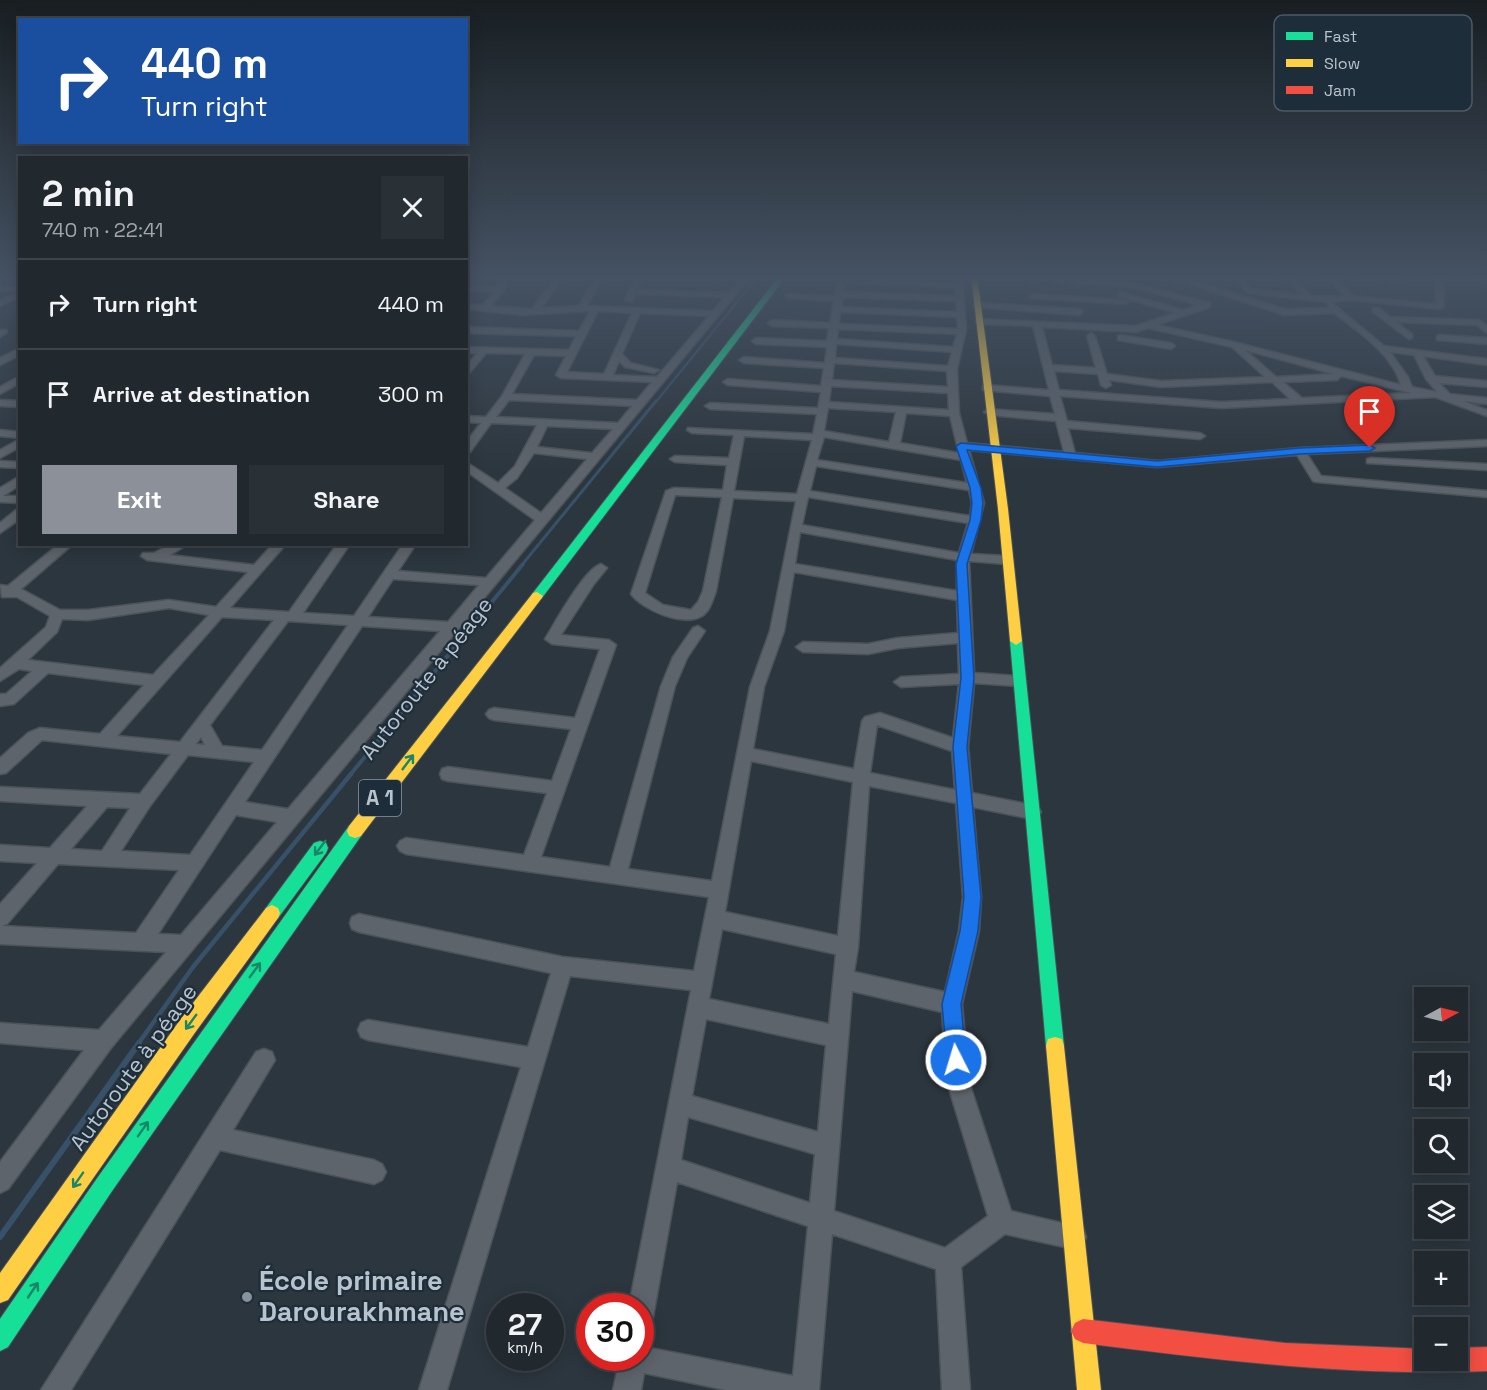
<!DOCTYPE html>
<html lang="en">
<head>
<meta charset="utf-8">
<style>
	:root { --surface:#21282e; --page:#293036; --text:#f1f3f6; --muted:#a2a6aa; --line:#3e444a; --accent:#8c9099 }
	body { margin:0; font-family:"Space Grotesk",sans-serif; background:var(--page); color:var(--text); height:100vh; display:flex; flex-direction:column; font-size:22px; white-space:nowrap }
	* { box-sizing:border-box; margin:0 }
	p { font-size:20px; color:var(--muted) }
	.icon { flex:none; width:33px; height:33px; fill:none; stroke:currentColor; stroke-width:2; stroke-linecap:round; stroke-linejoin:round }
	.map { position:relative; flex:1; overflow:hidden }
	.panel { position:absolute; left:18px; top:156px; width:450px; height:390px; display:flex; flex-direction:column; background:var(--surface); border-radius:0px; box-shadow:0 3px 15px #0003,0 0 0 2px var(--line) }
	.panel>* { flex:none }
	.guide { position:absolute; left:18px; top:18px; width:450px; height:126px; border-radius:0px; box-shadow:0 3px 15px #0003,0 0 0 2px var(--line); background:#1a4fa0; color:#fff; overflow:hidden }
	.needle { width:39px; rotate:83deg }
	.buttons { position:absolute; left:1414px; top:987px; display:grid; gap:12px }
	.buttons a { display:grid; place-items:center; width:54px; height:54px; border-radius:0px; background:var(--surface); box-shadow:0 3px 15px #0003,0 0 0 2px var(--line); font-size:30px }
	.speed { position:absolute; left:486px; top:1293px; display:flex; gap:12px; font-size:30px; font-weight:700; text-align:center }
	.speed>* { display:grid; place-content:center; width:78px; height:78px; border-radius:50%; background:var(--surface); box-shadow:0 3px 15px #0003,0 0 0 2px var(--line); line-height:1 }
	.speed small { font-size:15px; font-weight:400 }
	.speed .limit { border:9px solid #d22; background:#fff; color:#111 }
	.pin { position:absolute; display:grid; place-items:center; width:51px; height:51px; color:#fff; margin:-62px -26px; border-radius:50% 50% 50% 0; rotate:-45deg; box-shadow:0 0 6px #0007 }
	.pin .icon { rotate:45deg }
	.me { position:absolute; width:66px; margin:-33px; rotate:355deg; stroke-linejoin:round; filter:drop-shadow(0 0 4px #0008) }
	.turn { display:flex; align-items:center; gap:21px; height:126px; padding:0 24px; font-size:27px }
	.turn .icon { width:78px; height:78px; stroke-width:2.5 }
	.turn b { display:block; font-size:42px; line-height:51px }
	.round { display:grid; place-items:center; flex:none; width:63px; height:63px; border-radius:0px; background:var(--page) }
	.summary { display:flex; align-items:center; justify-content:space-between; height:102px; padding:0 24px }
	h1 { font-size:36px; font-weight:700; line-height:45px }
	.button { display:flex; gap:12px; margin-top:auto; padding:12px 24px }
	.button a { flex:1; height:69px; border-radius:0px; background:var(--accent); color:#fff; font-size:24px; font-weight:700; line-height:69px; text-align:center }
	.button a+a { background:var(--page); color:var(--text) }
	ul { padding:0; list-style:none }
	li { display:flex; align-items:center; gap:18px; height:90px; padding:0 24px; border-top:2px solid var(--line) }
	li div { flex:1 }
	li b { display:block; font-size:22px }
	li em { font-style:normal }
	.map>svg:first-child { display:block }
</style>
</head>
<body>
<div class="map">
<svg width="1487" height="1390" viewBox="0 0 1487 1390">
	<rect width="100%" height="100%" fill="#2c363e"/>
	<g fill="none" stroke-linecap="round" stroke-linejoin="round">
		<polyline stroke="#375169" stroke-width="2" points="655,403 759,275"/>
		<polyline stroke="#375169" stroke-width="3" points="521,566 656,401"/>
		<polyline stroke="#375169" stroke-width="4" points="350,775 523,564"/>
		<polyline stroke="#375169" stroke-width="4.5" points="138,1044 193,967 351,774"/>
		<polyline stroke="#375169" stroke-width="6" points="0,1237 139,1043"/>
		<defs>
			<g id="street">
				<path d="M 501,275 L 509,275 L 504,290 L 491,306 L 532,309 L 557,275 L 565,275 L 541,308 L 579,306 L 596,275 L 604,275 L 587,306 L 713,311 L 725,297 L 635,294 L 632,302 L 625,300 L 636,275 L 644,275 L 637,290 L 729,293 L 739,281 L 659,275 L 752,275 L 111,1048 L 8,1189 L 0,1193 L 0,1162 L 84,1050 L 0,1043 L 0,1023 L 99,1030 L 166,952 L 0,944 L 0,904 L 37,863 L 0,861 L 0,845 L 50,848 L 87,806 L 0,801 L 0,787 L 140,794 L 171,754 L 42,740 L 6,773 L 0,774 L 0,758 L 28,733 L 40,728 L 100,734 L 144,685 L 48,673 L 14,704 L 0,706 L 0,694 L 6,694 L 32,671 L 19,669 L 0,681 L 0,668 L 46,627 L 50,616 L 17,597 L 2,597 L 0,585 L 8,586 L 59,544 L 73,544 L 21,589 L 60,610 L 88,610 L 169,600 L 216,607 L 248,572 L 147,560 L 141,556 L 143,553 L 154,553 L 171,544 L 188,544 L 170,555 L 254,565 L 273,544 L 286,544 L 230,608 L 289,612 L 337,544 L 350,544 L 303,613 L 354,616 L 403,544 L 416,544 L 398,571 L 486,578 L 535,520 L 466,471 L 466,462 L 498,483 L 515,466 L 537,425 L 491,423 L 470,452 L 466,453 L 466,442 L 481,423 L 466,422 L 466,416 L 486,417 L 502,396 L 525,354 L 486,353 L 466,377 L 466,367 L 477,353 L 466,353 L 466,347 L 569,350 L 576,336 L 466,333 L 466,327 L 579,331 L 590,311 L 522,315 L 466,309 L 466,304 L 483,305 L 494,292 L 466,290 L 466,286 L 496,287 ZM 598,311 L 632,313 L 604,374 L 567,372 ZM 640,313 L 709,316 L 657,377 L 613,375 L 619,361 L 625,367 L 654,373 L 659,370 L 631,363 L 622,354 ZM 534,355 L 566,356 L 556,375 L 561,378 L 652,382 L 637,400 L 512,394 ZM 509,400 L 632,406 L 618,423 L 496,417 ZM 547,426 L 613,429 L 592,453 L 537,447 ZM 534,453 L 587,459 L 541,513 L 505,488 L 517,478 ZM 393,579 L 479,585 L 448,622 L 368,617 ZM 169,608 L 209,615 L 153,675 L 28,660 L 57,632 L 62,619 L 88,620 ZM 222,617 L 274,620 L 180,742 L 117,736 ZM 288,621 L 348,625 L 262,750 L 222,746 L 210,725 ZM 362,626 L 440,631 L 288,809 L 245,802 ZM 201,737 L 205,745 L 196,744 ZM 188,755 L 254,762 L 190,855 L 121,851 L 150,806 ZM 107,807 L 130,808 L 102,851 L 71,849 ZM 236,815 L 277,822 L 181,935 L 158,934 ZM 58,864 L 179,870 L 136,933 L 2,926 L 7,924 Z"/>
				<path d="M 839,275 L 847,275 L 846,279 L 955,283 L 954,275 L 962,275 L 966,330 L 957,369 L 959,413 L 967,443 L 1064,452 L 1056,421 L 989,415 L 984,412 L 989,409 L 1055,414 L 1050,396 L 983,390 L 983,386 L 986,385 L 1049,390 L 1033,326 L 979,324 L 976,323 L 976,319 L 1135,326 L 1175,313 L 1118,296 L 1117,294 L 1121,292 L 1183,310 L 1198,305 L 1133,287 L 1031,280 L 1028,276 L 1133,283 L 1210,303 L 1210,307 L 1157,325 L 1234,342 L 1401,385 C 1392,354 1359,332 1334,313 L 1284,315 L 1161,275 L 1174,275 L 1285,309 L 1329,308 L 1326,302 L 1248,293 L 1231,275 L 1240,275 L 1253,289 L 1301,295 L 1284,275 L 1292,275 L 1310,296 L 1345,296 L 1325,275 L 1334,275 L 1353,296 L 1436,304 L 1435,275 L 1443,275 L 1444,307 L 1440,309 L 1351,300 L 1331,302 L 1384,346 L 1487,359 L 1487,365 L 1423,356 L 1435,376 L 1487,381 L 1487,387 L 1439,383 L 1450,394 L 1487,398 L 1487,404 L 1463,401 L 1487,410 L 1487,416 L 1435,397 L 1221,408 L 1060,396 L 1067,421 L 1200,433 L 1205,436 L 1200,439 L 1068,428 L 1075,453 L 1158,461 L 1300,448 L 1487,440 L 1487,446 L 1307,454 L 1321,476 L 1487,491 L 1487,497 L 1317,482 L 1313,481 L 1297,455 L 1157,467 L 969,450 L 984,503 L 971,554 L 1007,556 L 1013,560 L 1007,564 L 969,561 L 974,673 L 1019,676 L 1026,681 L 1019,686 L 974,683 L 968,747 L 972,793 L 1032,805 L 1038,807 L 1041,812 L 1038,817 L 1032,819 L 973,807 L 981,897 L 979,931 L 962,1004 L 969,1082 L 1011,1211 L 1083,1228 L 1086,1237 L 1083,1246 L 1074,1249 L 1005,1234 L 961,1267 L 970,1390 L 942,1390 L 936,1269 L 832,1234 L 819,1390 L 726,1390 L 644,1373 L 641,1390 L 613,1390 L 620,1358 L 640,1358 L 640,1346 L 793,1376 L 808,1226 L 677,1182 L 653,1317 L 649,1326 L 640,1330 L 640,1306 L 629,1306 L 691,990 L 570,976 L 447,1390 L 419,1390 L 521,1067 L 368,1040 L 361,1037 L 358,1030 L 361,1023 L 368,1020 L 528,1047 L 551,973 L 359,932 L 352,929 L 350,923 L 352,917 L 359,914 L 563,957 L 694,971 L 709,897 L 406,854 L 400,851 L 397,846 L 400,841 L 406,838 L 524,855 L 547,793 L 448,781 L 442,779 L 440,774 L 442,769 L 448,767 L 552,781 L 571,729 L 494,720 L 489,718 L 486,714 L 489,710 L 494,708 L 575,718 L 600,649 L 552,644 L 545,639 C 555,623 584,569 601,564 L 607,568 L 594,584 L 561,635 L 609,640 L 616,645 L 541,857 L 610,867 L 661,686 L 673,657 L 693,628 L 698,626 L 705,631 L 687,658 L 675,686 L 628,869 L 712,881 L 750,687 L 770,631 L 796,501 L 733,498 L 716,591 C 713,599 710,611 702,616 C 683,627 643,610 631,594 L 666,491 L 674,488 L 723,490 L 727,465 L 675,462 L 670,459 L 675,456 L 729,458 L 734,435 L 692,433 L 687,430 L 688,428 L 813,434 L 817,414 L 710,409 L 705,406 L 710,403 L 818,408 L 821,392 L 728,385 L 723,382 L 728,379 L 821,386 L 824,368 L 744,363 L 739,360 L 744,357 L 825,363 L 827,347 L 756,344 L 752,341 L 756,338 L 827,341 L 829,328 L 772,326 L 768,323 L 772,320 L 830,323 L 834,301 L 789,298 L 785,296 L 789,294 L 835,296 ZM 845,283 L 955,287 L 956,296 L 844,292 ZM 843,297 L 956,301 L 957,312 L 841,307 ZM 840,312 L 957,317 L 958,329 L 839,324 ZM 1042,327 L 1136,332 L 1148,328 L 1232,347 L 1265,377 L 1161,381 L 1107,374 L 1095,336 L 1091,333 L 1087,336 L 1096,368 L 1052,365 ZM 838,329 L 957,334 L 953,347 L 837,339 ZM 836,344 L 952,352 L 948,366 L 835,358 ZM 1245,350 L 1334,374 L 1276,377 ZM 1390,352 L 1414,355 L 1426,379 L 1437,392 L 1412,387 L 1408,377 ZM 834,363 L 947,371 L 948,387 L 832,380 ZM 1054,371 L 1098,374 L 1101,385 L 1106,388 L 1111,385 L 1109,380 L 1161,387 L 1272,382 L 1290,399 L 1221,402 L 1059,390 ZM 1341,376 L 1412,393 L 1302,398 L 1283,382 L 1337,380 ZM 831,386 L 948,393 L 949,410 L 829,402 ZM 828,408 L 896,412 L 889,442 L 824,431 ZM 906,413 L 950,416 L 959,453 L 900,443 ZM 744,436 L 812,440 L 797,494 L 734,491 ZM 824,437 L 961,460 L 967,483 L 817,460 ZM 816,466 L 969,490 L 972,503 L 970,516 L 810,491 ZM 675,495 L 722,497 L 703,591 L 698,602 L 691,610 L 663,605 L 645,593 ZM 808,497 L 968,523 L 959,553 L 802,525 ZM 800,532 L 957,560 L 957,591 L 795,564 ZM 794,572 L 957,600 L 958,633 L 898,638 L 868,644 L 803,642 L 796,647 L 803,652 L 868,654 L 898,648 L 958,643 L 959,674 L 901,677 L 894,682 L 901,687 L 959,684 L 953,738 L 880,713 L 865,717 L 862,721 L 854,769 L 753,749 L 764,687 L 784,631 ZM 877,725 L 952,751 L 955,790 L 870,773 ZM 751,761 L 853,782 L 838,936 L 725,912 ZM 869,786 L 956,803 L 963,897 L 959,931 L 945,992 L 854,972 L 858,947 ZM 722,929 L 836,954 L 829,1024 L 709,999 ZM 852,991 L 942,1012 L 947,1082 L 988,1216 L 945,1248 L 834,1211 ZM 706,1019 L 826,1045 L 818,1132 L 692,1096 ZM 688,1117 L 815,1154 L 810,1203 L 681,1160 Z"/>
				<polygon points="1352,275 1373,275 1401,281 1397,283"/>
				<polygon points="1464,275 1487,275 1487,279"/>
				<rect x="0" y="287" width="20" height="4"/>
				<polygon points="17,292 20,292 20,297 0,306 0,301"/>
				<polygon points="1034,294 1125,300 1129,302 1125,304 1031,298 1030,296"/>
				<polygon points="978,303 1079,309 1083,312 1079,315 975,307 974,305"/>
				<polygon points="1373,308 1379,308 1390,317 1479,320 1487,326 1487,333 1477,325 1396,322 1412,334 1412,338 1409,339 1373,312"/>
				<polygon points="0,330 6,330 7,332 0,337"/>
				<polygon points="1121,335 1171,343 1175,346 1171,349 1118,340 1118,336"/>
				<polygon points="1440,335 1487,338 1487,344 1437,340 1437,336"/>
				<polygon points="20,348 20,355 0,365 0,358"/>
				<polygon points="20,376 20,383 0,394 0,387"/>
				<polygon points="0,400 20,401 20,407 0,406"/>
				<polygon points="0,430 20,432 20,438 0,436"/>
				<polygon points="20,439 20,447 0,458 0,450"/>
				<polygon points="1371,458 1487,464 1487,470 1367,463 1367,459"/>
				<polygon points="0,461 20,462 20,468 0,467"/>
				<polygon points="20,476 20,485 3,496 20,496 20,503 0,502 0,488"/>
				<polygon points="16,510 20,510 20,519 0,533 0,523"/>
				<polygon points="264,1049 272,1052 275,1060 233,1130 374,1160 382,1164 386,1172 382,1180 374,1184 220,1150 71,1390 41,1390 256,1052"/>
			</g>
			<g id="fast">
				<polygon points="780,275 787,275 541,599 533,599 531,596 533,593"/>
				<polygon points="1016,637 1022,641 1064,1046 1062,1053 1055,1055 1048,1053 1046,1046 1010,641"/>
				<polygon points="355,824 361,826 363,831 361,836 112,1191 8,1347 0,1351 0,1319 98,1177 349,826"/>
				<polygon points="320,841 326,843 328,848 326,853 278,918 272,921 266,918 264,913 266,908 314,843"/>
			</g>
			<g id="slow">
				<polygon points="971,275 977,275 1008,509 1022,641 1016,645 1010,641 998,509"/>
				<polygon points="537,592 543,596 541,599 361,836 355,838 349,836 347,831 349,826 533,593"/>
				<polygon points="272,905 278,908 280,913 278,918 194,1034 8,1300 0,1303 0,1273 180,1020 266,908"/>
				<polygon points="1055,1037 1062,1039 1064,1046 1101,1390 1077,1390 1046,1046 1048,1039"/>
			</g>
			<path id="jam" d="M 1083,1319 L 1285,1343 L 1425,1349 L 1425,1360 L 1458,1360 L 1458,1348 L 1487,1347 L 1487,1371 C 1351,1377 1218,1360 1083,1343 L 1075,1339 L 1071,1331 L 1075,1323 Z"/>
		</defs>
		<use href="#street" stroke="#4b5258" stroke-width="3"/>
		<use href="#fast" stroke="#4b5258" stroke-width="2"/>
		<use href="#slow" stroke="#4b5258" stroke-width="2"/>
		<use href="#jam" stroke="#4b5258" stroke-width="2"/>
		<use href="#street" fill="#5e646b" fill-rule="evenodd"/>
		<use href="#fast" fill="#16e098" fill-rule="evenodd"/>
		<use href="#slow" fill="#ffcf43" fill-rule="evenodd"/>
		<use href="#jam" fill="#f24e42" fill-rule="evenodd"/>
	</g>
	<defs><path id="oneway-shaft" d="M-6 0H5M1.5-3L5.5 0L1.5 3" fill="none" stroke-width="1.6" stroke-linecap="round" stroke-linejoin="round" transform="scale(1.5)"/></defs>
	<g stroke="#1a8669">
		<use href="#oneway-shaft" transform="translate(408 762) rotate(-53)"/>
		<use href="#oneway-shaft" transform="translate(320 848) rotate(127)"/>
		<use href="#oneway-shaft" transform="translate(255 970) rotate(-54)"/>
		<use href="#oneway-shaft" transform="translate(191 1022) rotate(126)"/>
		<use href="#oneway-shaft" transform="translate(143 1129) rotate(-55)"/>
		<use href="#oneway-shaft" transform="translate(78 1180) rotate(125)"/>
		<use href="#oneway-shaft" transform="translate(33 1290) rotate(-56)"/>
	</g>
	<linearGradient id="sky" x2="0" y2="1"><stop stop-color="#181e22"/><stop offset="0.59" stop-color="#455263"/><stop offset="1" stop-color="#455263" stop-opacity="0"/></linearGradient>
	<rect width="1487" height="470" fill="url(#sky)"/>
	<polygon fill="#1a73e8" stroke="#114b97" stroke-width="1.5" points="961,443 1157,461 1300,448 1370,445 1375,448 1370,451 1300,454 1157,467 967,450 981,488 983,503 981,520 967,564 974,678 967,747 981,897 978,931 961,1004 966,1060 963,1067 956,1070 949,1067 947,1060 942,1004 960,931 964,897 953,747 961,678 956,564 970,520 972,503 970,488 956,446"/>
	<circle fill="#87929c" stroke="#1e2d3a" stroke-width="2" cx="247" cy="1297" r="6"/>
	<g text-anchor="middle" stroke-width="4.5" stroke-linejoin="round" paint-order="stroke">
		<rect fill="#1e2d3a" stroke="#8a96a2" stroke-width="1.5" x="359" y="780" width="42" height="36" rx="4.5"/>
		<g font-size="21" font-weight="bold" fill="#b8c3ce">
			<text x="380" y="805">A 1</text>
		</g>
		<g font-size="22" fill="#b8c3ce" stroke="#1e2d3a">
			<text transform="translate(426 678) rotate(-52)" y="8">Autoroute à péage</text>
			<text transform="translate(133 1067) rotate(-54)" y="8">Autoroute à péage</text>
		</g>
		<g font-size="27" font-weight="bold" fill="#b8c3ce" stroke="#1e2d3a" text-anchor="start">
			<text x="259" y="1290">École primaire<tspan x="259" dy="31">Darourakhmane</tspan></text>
		</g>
	</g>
	<rect x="1274" y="15" width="198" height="96" rx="9" fill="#1e2d3a" stroke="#4c5a66" stroke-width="1.5"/>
	<rect x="1286" y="32" width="27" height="8" fill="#16e098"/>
	<rect x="1286" y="59" width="27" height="8" fill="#ffcf43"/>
	<rect x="1286" y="86" width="27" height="8" fill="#f24e42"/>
	<g font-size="16" fill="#b8c3ce">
		<text x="1324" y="42">Fast</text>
		<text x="1324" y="69">Slow</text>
		<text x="1324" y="96">Jam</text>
	</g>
</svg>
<div class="buttons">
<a><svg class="needle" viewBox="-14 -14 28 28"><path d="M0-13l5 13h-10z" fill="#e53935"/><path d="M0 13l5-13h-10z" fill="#a2a6aa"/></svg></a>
<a><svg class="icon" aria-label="sound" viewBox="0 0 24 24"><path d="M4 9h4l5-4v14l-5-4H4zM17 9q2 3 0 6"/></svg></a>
<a><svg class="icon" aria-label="search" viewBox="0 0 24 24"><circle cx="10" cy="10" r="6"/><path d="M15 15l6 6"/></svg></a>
<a><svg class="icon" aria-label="layers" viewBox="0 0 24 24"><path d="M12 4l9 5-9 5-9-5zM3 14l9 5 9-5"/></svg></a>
<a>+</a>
<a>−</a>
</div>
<div class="speed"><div>27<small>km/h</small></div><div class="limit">30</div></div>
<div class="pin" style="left:1370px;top:448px;background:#d93025"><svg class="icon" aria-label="arrive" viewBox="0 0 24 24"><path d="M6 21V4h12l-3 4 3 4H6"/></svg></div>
<svg class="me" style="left:956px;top:1060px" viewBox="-20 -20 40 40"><circle r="17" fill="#1a73e8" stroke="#fff" stroke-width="3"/><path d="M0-11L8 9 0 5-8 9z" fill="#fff"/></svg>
<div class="guide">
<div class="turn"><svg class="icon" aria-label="right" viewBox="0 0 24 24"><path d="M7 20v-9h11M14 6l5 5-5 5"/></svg><div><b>440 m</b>Turn right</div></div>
</div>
<section class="panel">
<div class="summary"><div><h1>2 min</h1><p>740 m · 22:41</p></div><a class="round"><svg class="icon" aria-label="close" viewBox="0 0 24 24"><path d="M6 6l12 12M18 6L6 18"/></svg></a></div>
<ul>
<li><svg class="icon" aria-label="right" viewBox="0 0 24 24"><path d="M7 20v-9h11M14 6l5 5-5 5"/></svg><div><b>Turn right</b></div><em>440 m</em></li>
<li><svg class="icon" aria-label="arrive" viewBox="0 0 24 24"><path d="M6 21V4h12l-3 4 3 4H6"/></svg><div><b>Arrive at destination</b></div><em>300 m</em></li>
</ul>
<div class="button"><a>Exit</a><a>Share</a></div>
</section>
</div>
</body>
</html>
